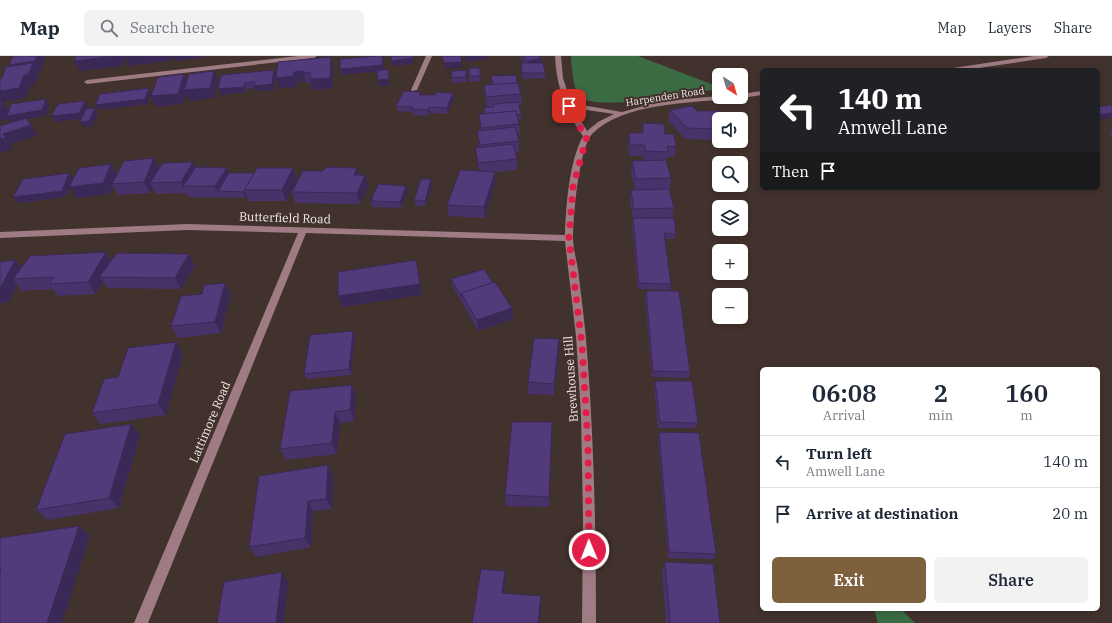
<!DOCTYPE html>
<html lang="en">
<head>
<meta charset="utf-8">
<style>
	:root { --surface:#fff; --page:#f2f2f3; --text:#1f2937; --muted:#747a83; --line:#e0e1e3; --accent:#7e603c }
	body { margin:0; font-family:"IBM Plex Serif",serif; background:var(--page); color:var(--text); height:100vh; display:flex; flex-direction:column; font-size:15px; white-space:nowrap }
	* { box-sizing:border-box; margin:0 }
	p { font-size:13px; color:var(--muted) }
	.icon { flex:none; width:22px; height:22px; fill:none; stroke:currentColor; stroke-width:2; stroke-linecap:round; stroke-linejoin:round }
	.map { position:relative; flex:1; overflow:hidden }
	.side { position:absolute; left:760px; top:311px; width:340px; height:244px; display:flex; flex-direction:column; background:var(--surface); border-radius:6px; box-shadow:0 2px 6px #0003 }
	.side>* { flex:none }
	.hud { position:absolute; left:760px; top:12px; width:340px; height:122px; border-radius:6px; box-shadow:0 2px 6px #0003; background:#202124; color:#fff; overflow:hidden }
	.needle { width:26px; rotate:143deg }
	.fabs { position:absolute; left:712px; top:12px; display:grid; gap:8px }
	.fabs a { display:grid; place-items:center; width:36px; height:36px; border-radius:6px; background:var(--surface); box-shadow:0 2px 6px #0003; font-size:20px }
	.pin { position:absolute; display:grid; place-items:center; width:34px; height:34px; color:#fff; margin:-17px; border-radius:8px; box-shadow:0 2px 6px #0006 }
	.me { position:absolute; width:44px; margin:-22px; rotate:359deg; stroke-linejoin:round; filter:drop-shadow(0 0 3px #0008) }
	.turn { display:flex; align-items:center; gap:14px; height:84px; padding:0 12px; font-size:18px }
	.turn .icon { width:52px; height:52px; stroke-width:2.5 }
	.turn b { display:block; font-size:28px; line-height:34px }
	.then { display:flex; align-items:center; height:38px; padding:0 12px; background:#0003; gap:8px; font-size:15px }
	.eta { display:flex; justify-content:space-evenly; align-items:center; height:68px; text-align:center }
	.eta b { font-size:24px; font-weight:600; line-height:28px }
	.primary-button { display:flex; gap:8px; margin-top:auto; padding:8px 12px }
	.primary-button a { flex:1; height:46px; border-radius:6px; background:var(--accent); color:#fff; font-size:16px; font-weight:600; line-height:46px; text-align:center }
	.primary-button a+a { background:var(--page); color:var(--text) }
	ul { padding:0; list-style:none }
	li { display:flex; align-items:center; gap:12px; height:52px; padding:0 12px; border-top:1px solid var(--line) }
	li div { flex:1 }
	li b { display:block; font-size:15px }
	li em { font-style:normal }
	header { display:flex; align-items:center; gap:24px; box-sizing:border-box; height:56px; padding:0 20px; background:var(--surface); border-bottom:1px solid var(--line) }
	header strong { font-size:19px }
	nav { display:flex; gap:22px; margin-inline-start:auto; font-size:14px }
	.search { width:280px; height:36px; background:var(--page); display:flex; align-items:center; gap:10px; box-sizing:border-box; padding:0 14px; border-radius:6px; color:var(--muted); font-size:15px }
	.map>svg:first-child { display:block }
</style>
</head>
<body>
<header>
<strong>Map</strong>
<div class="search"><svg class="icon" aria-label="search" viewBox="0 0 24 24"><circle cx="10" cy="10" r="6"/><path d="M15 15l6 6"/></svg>Search here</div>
<nav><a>Map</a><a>Layers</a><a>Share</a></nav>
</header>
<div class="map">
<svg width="1112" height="567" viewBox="0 0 1112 567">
	<rect width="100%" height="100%" fill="#42322d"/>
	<g fill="#3b6b43">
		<path d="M 571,0 L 638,0 L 719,31 L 719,33 C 694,36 593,58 578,39 C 574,34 571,7 571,0 Z"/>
		<polygon points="874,553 901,553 915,567 878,567"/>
	</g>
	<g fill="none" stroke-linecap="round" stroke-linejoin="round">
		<g fill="#9f7b83" fill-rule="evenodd">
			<polygon points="298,0 317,0 314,2 87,28 84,26 87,24"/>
			<polygon points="426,0 432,0 417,34 412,35 411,34"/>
			<path d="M 555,0 L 561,0 L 563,22 L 571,47 L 622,56 L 654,47 L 674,44 L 719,40 L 732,41 L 729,43 C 688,47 623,47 592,78 C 579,92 573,161 573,181 C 573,192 576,202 578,213 C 581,240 585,268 587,295 C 594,386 596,476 596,567 L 582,567 L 583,463 L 581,359 L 576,280 L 565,185 L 306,177 L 148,567 L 134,567 L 298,177 L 187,174 L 0,182 L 0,176 L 187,168 L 565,179 C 566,150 569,106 583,80 C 566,56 556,30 555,0 ZM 573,52 L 614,58 L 598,66 L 587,75 Z"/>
			<polygon points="1034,0 1049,0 1046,2 965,14 950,14 953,12"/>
			<polygon points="762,35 762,39 741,42 738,41 741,41 741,38"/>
		</g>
	</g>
	<g fill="#47336a">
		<polygon points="521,0 539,0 541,2 542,7 545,17 545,22 522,23 521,7 525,7 521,2"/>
		<polygon points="331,1 333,11 333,32 313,34 311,27 306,27 306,25 297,26 296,31 279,32 276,22"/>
		<polygon points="480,12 481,25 469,26 469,20"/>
		<polygon points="274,14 276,20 274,34 256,35 255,32 246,33 246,36 220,39"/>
		<polygon points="466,14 467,26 452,27 451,22"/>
		<polygon points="491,20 517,27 521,38 522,49 519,49 521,58 521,64 518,64 519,68 520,79 517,79 519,85 519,96 515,96 517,103 517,114 495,116 495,127 485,162 449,160 447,149 479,115 475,92 479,91 477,75 481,74 479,58 485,58 484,52 487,51 485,40 484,29 492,29"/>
		<polygon points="453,37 454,42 448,58 430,57 429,60 413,59 413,56 397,55 396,50 421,39 435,39"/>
		<polygon points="692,50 697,55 720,55 721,59 744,60 747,74 745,84 741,84 741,63 719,63 719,84 685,83 668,64 670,54"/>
		<polygon points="643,67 665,78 676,91 674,101 667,101 666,105 671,122 670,133 669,133 674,152 672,162 676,178 675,183 664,183 671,228 670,234 638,233 632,168 633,162 630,145 631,134 635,133 631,116 632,105 644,104 643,100 629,100 628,87 629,77 642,77"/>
		<polygon points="1112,73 1112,80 1109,78"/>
		<polygon points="154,102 159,112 227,112 229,117 254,117 293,112 297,123 286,145 248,145 247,140 246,142 188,141 186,137 156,138 152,131 150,137 118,139 113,130 109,138 76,142 70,131 65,141 18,147 69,117 73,123 117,118"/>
		<polygon points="359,119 368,130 360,148 295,147 292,136"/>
		<polygon points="431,123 432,129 426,150 416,150 414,144"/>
		<polygon points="408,135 401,152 372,151 371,145"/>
		<polygon points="106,196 111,205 195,210 181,233 107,232 103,226 95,238 58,240 53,233 22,235 17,228 9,246 0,247 0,206 15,204 22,212"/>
		<polygon points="451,223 493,227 512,252 513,263 478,275 452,229"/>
		<polygon points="646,235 690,316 689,322 652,321 645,241"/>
		<polygon points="202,238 231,238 221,277 178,282 171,270"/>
		<polygon points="355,281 351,319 307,323 304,318"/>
		<polygon points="559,294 554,339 528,338 528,326"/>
		<polygon points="183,298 166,359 101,368 92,357 118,321"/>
		<polygon points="655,325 698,367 696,372 658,372 654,331"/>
		<polygon points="356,340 354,365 340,367 337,398 286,404 280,393"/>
		<polygon points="552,366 549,451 506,450 505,439"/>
		<polygon points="659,376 716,498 714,503 668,502 658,382"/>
		<polygon points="140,379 119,452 48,464 36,454"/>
		<polygon points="328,409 333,420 332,453 313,455 311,491 257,501 249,491"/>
		<polygon points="665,506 720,567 666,567 662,516"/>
	</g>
	<g fill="#3a2956">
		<polygon points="37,0 46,0 41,15 38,16 39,17 35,29 30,30 26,42 3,46 9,56 46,43 49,48 46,60 10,66 8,62 7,64 0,65 0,35 24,19 15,19 9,9"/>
		<polygon points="117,0 124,0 125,3 123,10 79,15 74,5"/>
		<polygon points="125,0 171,0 169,5 129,10"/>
		<polygon points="172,0 211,0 174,5"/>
		<polygon points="382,0 384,15 341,19 340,13"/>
		<polygon points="465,0 487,0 487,3 465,6"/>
		<polygon points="331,1 333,11 333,32 313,34 310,23"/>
		<polygon points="413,2 414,8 392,10 391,5"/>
		<polygon points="541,2 542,7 528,10 528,5"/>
		<polygon points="462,6 463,11 445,13 444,7"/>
		<polygon points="388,13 390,29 379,30 378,24"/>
		<polygon points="274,14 276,20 274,34 256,35 254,30"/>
		<polygon points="214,15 218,26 214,42 189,45 186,38 182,48 156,51 151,40 184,18 188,29"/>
		<polygon points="303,15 303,17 306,25 297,26 296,31 279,32 276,22 294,16"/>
		<polygon points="245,27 246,33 246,36 220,39 218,33"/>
		<polygon points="149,32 151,38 148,48 98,54 95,49"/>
		<polygon points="453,37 454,42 448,58 447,52"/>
		<polygon points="85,45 88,50 82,63 54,66 51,60"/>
		<polygon points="429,51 430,57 429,60 428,54"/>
		<polygon points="95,52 98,58 92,70 84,71 80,66"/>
		<polygon points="1112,57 1112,62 1098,64 1098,59"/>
		<polygon points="31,69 37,80 10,88 13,92 0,97 0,83 3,78"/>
		<polygon points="154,102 160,113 150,127 152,131 150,137 144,126"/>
		<polygon points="193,106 198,117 183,130 181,126"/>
		<polygon points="111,108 117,119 112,128 113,130 109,138 76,142 70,131 65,141 18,147 13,141 69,117 73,123"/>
		<polygon points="227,112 232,123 218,135 220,141 215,130"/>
		<polygon points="293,112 297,123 286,145 282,134"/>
		<polygon points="357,112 360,123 354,119"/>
		<polygon points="495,116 495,127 485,162 484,151"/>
		<polygon points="365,119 368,130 360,148 357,137"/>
		<polygon points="431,123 432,129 426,150 425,145"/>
		<polygon points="406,130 408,135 401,152 400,146"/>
		<polygon points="244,134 247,140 246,142 243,136"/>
		<polygon points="106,196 113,208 99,221 103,226 95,238 88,226"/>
		<polygon points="189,198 195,210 181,233 175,222"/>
		<polygon points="15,204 24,215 13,223 17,228 9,246 0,247 0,233"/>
		<polygon points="416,204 422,239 342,251 338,240"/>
		<polygon points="225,227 231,238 221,277 215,266"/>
		<polygon points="512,252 513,263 478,275 477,264"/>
		<polygon points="353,275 355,281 351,319 349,313"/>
		<polygon points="559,283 559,294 554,339 554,328"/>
		<polygon points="176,286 183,298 166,359 158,348"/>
		<polygon points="352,329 356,340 354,365 350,354"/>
		<polygon points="335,356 340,367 337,398 332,387"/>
		<polygon points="552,366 552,377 549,451 549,441"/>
		<polygon points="131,368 140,379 119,452 109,442"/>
		<polygon points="328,409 333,420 332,453 326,443"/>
		<polygon points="308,445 313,455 311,491 305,482"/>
		<polygon points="79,470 90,480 62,567 47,567"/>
		<polygon points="505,515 506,524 503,546 502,537"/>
		<polygon points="282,516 288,526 284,567 276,567"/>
		<polygon points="541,540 541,549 540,567 538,567"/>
	</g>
	<g fill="#533b7b" stroke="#3a2956">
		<polygon points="13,0 37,0 35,5 9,9"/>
		<polygon points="76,0 117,0 74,5"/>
		<polygon points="377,0 382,0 383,9 340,13 340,3"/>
		<polygon points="391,0 413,0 413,2 391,5"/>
		<polygon points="442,0 461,0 462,6 444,7"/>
		<polygon points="523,0 539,0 541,2 528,5"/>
		<polygon points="331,1 330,22 310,23 310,16 303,17 303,15 294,16 293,20 276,22 278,6"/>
		<polygon points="33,7 28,19 24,19 19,32 0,35 0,22 2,22 6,11"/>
		<polygon points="521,7 543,7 545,17 522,17"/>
		<rect x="469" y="12" width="11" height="8"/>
		<polygon points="388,13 389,23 378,24 377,15"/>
		<polygon points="274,14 272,28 254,30 255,26 245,27 244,31 218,33 221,19"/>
		<polygon points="466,14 466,21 451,22 452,15"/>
		<polygon points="214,15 210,32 184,34 189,18"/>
		<polygon points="184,18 178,38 151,40 158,21"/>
		<polygon points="516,19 517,27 493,29 491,20"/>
		<polygon points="518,27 521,38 486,41 484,29"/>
		<polygon points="149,32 145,43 95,49 100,38"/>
		<polygon points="404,35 421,36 419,39 435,39 436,36 453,37 447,52 429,51 428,54 412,53 413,51 396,50"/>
		<polygon points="46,43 42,54 7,60 11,48"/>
		<polygon points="3,45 0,53 0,46"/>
		<polygon points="85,45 79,57 51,60 58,48"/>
		<polygon points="518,46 521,58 517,59 516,55 485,58 484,52 494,51 494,48"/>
		<polygon points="1112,49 1112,57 1098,59 1098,51"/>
		<polygon points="692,50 697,55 720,55 721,59 744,60 747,74 741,73 741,63 719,63 719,73 687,72 670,54"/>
		<polygon points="95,52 89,65 80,66 86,53"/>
		<polygon points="516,55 519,68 481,72 479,58"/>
		<polygon points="26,62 31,69 3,78 6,82 0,83 0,70"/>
		<polygon points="643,67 664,68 665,78 674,78 676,91 667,90 668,96 645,95 645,89 630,89 629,77 643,77"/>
		<polygon points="515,71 519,85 480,89 477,75"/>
		<polygon points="513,88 517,103 478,107 475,92"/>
		<polygon points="154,102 144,126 112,128 124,105"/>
		<polygon points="666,104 671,122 636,123 632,105"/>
		<polygon points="193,106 181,126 150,127 163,107"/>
		<polygon points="111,108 103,127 69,131 79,112"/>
		<polygon points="196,111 227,112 215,130 183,130"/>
		<polygon points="326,111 357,112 354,119 365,119 357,137 292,136 303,115 323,115"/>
		<polygon points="257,112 293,112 282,134 244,134"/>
		<polygon points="460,114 495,116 484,151 447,149"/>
		<polygon points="69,117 62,135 13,141 23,123"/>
		<polygon points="229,117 254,117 243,136 218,135"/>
		<polygon points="421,123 431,123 425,145 414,144"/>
		<polygon points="378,128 406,130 400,146 371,145"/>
		<polygon points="669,133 674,152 634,153 631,134"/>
		<polygon points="633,162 674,162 676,178 664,177 671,228 639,227"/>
		<polygon points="106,196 88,226 49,228 54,221 13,223 30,200"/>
		<polygon points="117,197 189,198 175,222 99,221"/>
		<polygon points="15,204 0,233 0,206"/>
		<polygon points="416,204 420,228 338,240 338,216"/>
		<polygon points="484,213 493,227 461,237 462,242 451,223"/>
		<polygon points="495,226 512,252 477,264 461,237"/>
		<polygon points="225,227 215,266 171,270 181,240 202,238 204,229"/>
		<polygon points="646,235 679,235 690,316 653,315"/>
		<polygon points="353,275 349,313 304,318 310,279"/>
		<polygon points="534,282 559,283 554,328 528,326"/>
		<polygon points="176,286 158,348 92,357 104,323 118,321 128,292"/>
		<polygon points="655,325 692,325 698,367 660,366"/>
		<polygon points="352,329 350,354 335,356 332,387 280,393 290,335"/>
		<polygon points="512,366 552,366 549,441 505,439"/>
		<polygon points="131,368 109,442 36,454 65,378"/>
		<polygon points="659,376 699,377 716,498 669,496"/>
		<polygon points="328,409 326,443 308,445 305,482 249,491 259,420"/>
		<polygon points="79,470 47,567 0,567 0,516 1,513 0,513 0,482"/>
		<polygon points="665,506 713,508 720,567 670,567"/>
		<polygon points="481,513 505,515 502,537 541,540 538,567 472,567"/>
		<polygon points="282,516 276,567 215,567 217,567 224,526"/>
	</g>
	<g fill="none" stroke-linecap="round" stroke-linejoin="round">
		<polyline stroke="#e11d48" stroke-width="7" stroke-dasharray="0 12.6" points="569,50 577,68 587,80 573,131 569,182 582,289 588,388 589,494"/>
	</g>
	<g text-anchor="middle" stroke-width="4" stroke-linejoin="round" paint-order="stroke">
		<g font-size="10" fill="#f3e9e5" stroke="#42322d">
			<text transform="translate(665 40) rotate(-9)" y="4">Harpenden Road</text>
		</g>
		<g font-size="12" fill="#f3e9e5" stroke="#42322d">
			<text transform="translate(285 162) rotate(2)" y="4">Butterfield Road</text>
			<text transform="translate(571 323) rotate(-94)" y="4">Brewhouse Hill</text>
			<text transform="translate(210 366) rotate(-67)" y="4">Lattimore Road</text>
		</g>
	</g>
</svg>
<div class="fabs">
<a><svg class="needle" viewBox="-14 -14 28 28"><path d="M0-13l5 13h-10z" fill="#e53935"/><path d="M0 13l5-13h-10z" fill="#747a83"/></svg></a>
<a><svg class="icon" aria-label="sound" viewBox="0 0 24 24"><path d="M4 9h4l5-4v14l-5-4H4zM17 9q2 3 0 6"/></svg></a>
<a><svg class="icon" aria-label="search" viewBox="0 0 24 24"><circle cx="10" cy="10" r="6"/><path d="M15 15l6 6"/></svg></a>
<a><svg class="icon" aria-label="layers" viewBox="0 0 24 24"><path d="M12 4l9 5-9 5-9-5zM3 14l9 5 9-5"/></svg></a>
<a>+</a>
<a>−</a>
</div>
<div class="pin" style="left:569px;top:50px;background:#d93025"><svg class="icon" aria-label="arrive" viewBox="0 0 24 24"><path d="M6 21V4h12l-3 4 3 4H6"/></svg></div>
<svg class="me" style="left:589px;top:494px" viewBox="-20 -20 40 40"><circle r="17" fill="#e11d48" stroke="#fff" stroke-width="3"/><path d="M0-11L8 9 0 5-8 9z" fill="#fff"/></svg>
<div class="hud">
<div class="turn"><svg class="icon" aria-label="left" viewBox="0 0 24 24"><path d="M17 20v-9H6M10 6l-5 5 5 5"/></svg><div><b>140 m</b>Amwell Lane</div></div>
<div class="then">Then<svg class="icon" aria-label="arrive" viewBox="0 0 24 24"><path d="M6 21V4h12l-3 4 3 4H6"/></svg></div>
</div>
<section class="side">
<div class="eta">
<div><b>06:08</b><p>Arrival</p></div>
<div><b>2</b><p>min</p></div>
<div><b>160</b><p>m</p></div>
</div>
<ul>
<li><svg class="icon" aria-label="left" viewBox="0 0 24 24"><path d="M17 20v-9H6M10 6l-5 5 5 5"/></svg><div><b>Turn left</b><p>Amwell Lane</p></div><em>140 m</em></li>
<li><svg class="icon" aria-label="arrive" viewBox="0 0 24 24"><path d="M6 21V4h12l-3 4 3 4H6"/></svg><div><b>Arrive at destination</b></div><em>20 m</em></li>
</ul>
<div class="primary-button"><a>Exit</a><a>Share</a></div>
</section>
</div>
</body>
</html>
